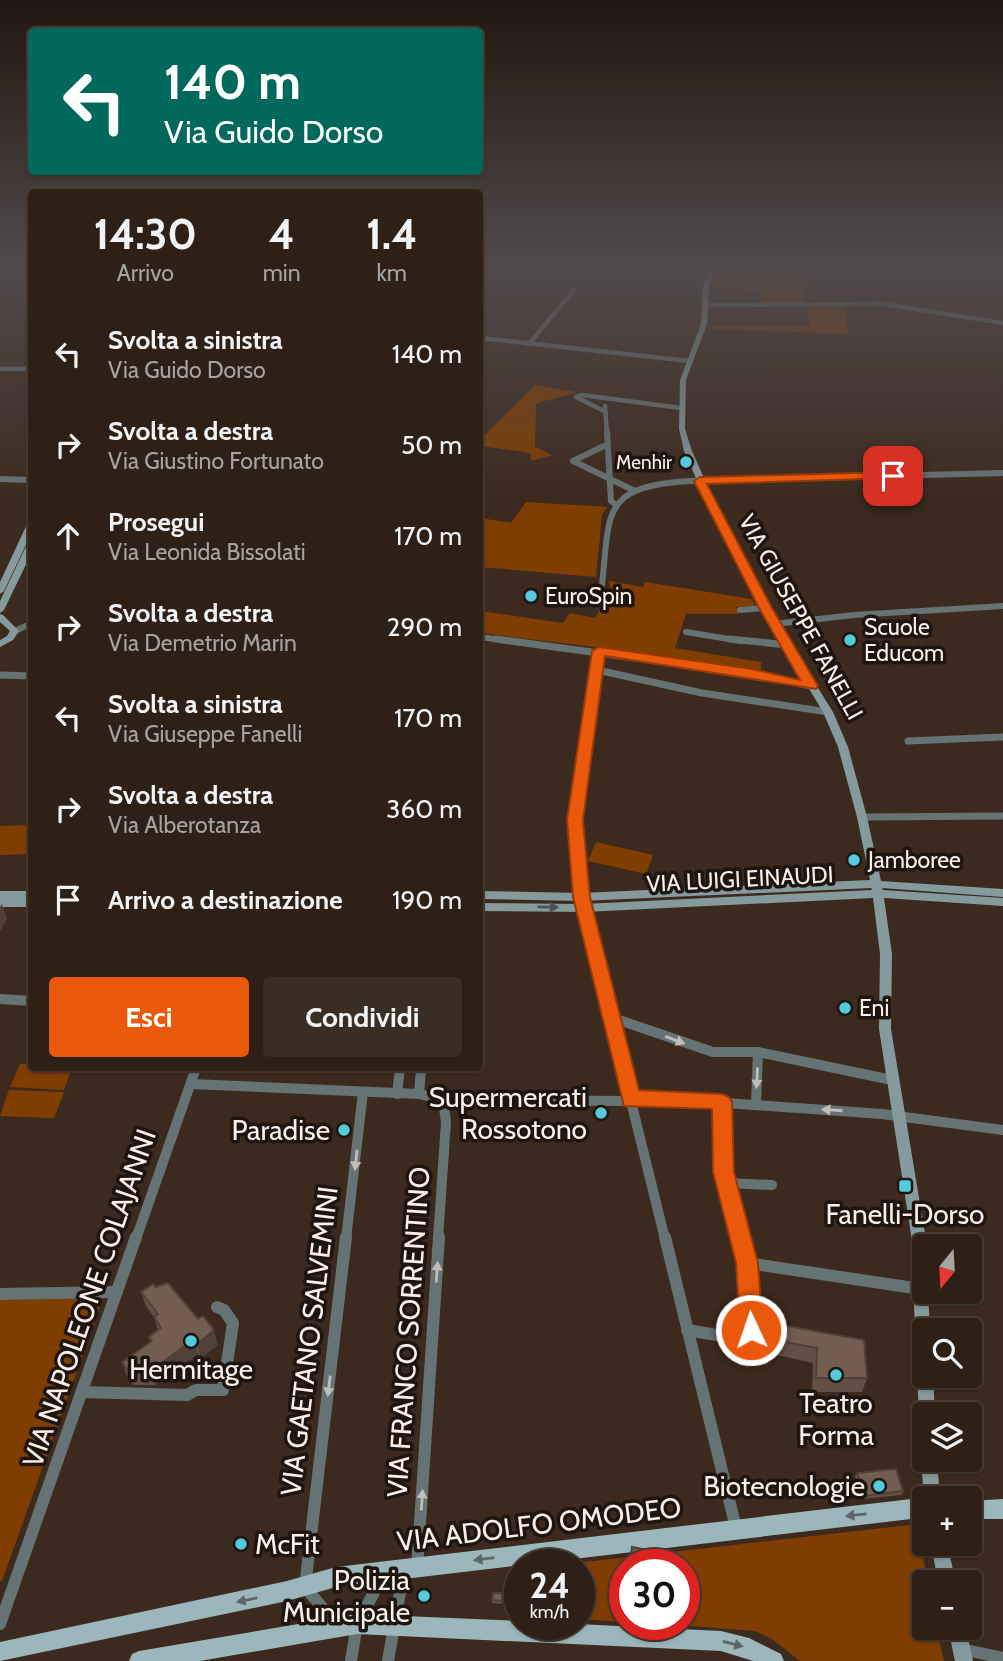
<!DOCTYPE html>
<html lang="it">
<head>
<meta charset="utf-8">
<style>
	:root { --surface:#2e2016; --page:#3a2d23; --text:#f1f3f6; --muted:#a7a3a1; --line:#493e35; --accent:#ea580c }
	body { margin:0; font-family:Cabin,sans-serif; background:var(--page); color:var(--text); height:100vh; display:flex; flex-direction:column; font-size:26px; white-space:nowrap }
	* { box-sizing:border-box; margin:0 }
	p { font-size:23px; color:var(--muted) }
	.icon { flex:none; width:38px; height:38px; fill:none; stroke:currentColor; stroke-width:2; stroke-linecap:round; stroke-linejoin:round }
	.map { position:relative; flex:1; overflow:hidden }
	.panel { position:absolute; left:28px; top:189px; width:455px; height:882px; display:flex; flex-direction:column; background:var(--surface); border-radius:7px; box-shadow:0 2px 5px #0004,0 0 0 2px var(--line) }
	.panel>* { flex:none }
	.hud { position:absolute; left:28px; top:28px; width:455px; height:147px; border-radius:7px; box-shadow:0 2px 5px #0004,0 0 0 2px var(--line); background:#00695c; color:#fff; overflow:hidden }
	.needle { width:46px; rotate:198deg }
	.controls { position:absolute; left:912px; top:1234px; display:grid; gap:14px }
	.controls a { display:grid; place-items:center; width:70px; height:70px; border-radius:7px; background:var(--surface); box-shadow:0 2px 5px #0004,0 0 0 2px var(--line); font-size:35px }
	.speed { position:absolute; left:504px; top:1549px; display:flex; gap:14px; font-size:35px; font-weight:700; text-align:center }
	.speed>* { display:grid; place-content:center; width:91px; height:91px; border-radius:50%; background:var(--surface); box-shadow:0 2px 5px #0004,0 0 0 2px var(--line); line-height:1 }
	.speed small { font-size:18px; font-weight:400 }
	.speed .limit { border:10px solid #d22; background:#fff; color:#111 }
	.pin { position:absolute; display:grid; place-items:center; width:60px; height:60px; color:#fff; margin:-30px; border-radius:14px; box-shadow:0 4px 10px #0006 }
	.me { position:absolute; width:77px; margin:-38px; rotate:357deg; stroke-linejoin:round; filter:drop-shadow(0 0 5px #0008) }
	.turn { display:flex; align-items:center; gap:24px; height:147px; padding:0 21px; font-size:32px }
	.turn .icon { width:91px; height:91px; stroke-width:2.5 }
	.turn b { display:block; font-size:49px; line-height:60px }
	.eta { display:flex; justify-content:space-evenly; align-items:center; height:119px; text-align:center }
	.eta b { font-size:42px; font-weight:800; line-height:49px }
	.primary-button { display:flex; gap:14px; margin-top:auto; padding:14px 21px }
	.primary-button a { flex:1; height:80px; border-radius:7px; background:var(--accent); color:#fff; font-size:28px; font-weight:800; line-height:80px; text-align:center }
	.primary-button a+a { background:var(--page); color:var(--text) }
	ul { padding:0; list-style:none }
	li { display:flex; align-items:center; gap:21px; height:91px; padding:0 21px }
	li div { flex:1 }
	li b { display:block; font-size:26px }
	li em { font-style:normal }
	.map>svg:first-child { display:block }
</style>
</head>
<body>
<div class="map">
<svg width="1003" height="1661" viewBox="0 0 1003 1661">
	<rect width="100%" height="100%" fill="#3d2a1e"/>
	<g fill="#803d00">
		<polygon points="720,267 801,267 804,303 762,304 760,290 711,288"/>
		<polygon points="806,305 844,305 849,334 713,329 711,325 810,326"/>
		<path d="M 535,385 L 576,392 C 563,398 549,398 536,404 L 535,447 L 552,455 L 531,461 L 531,453 L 480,446 L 480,440 Z"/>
		<polygon points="526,502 608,507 602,514 596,577 480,567 480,518 511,523"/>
		<polygon points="609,581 643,587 645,582 752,599 755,606 736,607 739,614 686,614 675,648 761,662 761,670 652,654 480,633 480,611 563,623 570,613 595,618 611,589"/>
		<polygon points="31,825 31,854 0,855 0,826"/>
		<polygon points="596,842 653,855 646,874 588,861"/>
		<polygon points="20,1064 31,1064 32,1068 72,1068 64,1090 10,1087"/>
		<polygon points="9,1090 64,1092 54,1118 0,1116"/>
		<polygon points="103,1298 2,1581 0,1581 0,1300"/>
		<polygon points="918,1524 927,1582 924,1582 924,1628 936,1628 944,1661 800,1661 772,1639 755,1631 665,1624 684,1624 684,1564 625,1564 625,1622 579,1619 579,1564 567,1564"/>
	</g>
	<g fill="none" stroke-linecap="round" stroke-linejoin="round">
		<g stroke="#667375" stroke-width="4.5">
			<polyline points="480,276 491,267"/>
			<polyline points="705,305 883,304 1003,323"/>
			<polyline points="480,338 689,361"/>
			<polyline points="529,344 573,291"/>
			<polyline points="480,352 482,339"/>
			<polyline points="0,369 32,369"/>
			<polyline points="605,406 607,433"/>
			<polyline points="604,411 576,397 582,395 681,408"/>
		</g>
		<g stroke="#667375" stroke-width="6">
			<polyline points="607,431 611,501 616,505"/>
			<polyline points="606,445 573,461 635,491"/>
			<polyline points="0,479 32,480"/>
			<path d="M 602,585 C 610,512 601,487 688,481 L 1003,473"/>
			<polyline points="740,610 765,608"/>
			<polyline points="774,624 854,615 1003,606"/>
			<polyline points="15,631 32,623"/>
			<polyline points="686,632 741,641"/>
			<polyline points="480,637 508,641"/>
		</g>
		<g stroke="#667375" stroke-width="7">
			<polyline points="496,639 752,674 811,686"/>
			<polyline points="730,639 787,645"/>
			<polyline points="597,670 702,693 828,712"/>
			<polyline points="0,675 32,676"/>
			<polyline points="908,741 1003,737"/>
			<polyline points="862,817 1003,816"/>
			<polyline points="583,905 575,820 599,651"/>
		</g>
		<g stroke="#667375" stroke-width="10">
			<polyline points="582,903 665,1239"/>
			<polyline points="0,999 32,1001"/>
			<polyline points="610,1017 713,1052 758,1052 892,1080"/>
			<polyline points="191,1084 419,1094 443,1100 631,1101 642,1097 882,1114 1003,1130"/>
			<polyline points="397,1094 400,1068"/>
			<polyline points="419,1094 421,1068"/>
			<polyline points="722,1102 724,1172 741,1239"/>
			<polyline points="756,1104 758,1052"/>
			<polyline points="727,1183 772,1185"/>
			<polyline points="136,1239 196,1068"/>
			<polyline points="346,1239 363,1092"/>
			<polyline points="438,1239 446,1122 443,1100"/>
		</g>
		<g stroke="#667375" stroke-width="12">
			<polyline points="665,1237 736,1528"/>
			<polyline points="747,1263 921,1289"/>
			<polyline points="0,1294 117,1292"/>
			<polyline points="687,1330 752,1341 747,1263 740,1237"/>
			<polyline points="82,1392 187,1395 196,1390 223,1390 233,1323 224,1310 217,1307"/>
			<polyline points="417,1568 439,1237"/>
			<polyline points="0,1624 136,1237"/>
			<polyline points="337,1625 305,1587 346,1237"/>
			<polyline points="961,1649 1003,1658"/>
			<polyline points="351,1661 357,1624 384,1574"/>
			<polyline points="388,1661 404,1569"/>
		</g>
		<g fill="#859a9d" fill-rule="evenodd">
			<polygon points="711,267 717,267 709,285 707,324 686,380 685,429 692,451 720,514 778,624 833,712 848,747 867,817 881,881 1003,889 1003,897 882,888 883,890 1003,898 1003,906 884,898 892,954 891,1029 925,1234 924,1292 928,1292 930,1330 924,1330 924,1359 919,1357 916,1352 911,1234 879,1029 880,954 873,898 584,912 480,911 480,903 584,904 872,890 871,888 581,901 480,899 480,891 581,893 870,880 857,817 838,747 823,712 770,624 712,514 684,451 679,429 680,380 701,324 703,285"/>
			<polygon points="29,520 32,520 32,532 4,591 0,594 0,582"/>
			<polygon points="29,540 32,540 32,552 4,610 0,613 0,601"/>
			<polygon points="0,614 3,615 19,631 13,640 0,647 0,640 7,636 10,631 0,622"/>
			<rect x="0" y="891" width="32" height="8"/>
			<rect x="0" y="899" width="32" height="8"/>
			<polygon points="924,1369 924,1376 933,1376 935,1414 924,1414 924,1420 921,1419 919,1414 917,1376 920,1371"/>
			<polygon points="924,1454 924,1460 937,1460 940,1498 924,1498 921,1460"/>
			<polygon points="931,1544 947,1544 956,1582 938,1582"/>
			<polygon points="948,1628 966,1628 973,1661 955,1661"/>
		</g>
		<g fill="#9cb7bb" fill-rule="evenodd">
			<polygon points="911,1499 924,1500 924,1520 911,1519 336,1587 287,1601 0,1661 0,1642 287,1581 336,1567"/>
			<polygon points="1003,1499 1003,1519 970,1519 970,1501"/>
			<polygon points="357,1614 520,1621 520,1624 578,1624 721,1631 749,1638 781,1654 784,1661 753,1661 721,1651 357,1634 200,1661 129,1661 132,1654 139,1651"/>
		</g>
	</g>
	<g fill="#635045">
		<polygon points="141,1292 218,1345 201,1358 198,1354 155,1385 133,1385 127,1376 122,1362 150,1342 149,1337 158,1330 154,1317 146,1306"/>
		<polygon points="782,1325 867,1378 862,1392 812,1392 813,1363 777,1355 778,1339"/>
		<polygon points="857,1473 903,1491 902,1495 862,1499 855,1476"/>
		<polygon points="493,1593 502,1593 502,1604 492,1603"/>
	</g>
	<g fill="#504138">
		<polygon points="2,904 7,919 0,932 0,907"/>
		<polygon points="214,1330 218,1345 201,1358 197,1344"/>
		<polygon points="193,1340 198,1354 155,1385 150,1371"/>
	</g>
	<g fill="#735d50" stroke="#504138" stroke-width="2">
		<polygon points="168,1283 198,1319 203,1316 214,1330 197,1344 193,1340 150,1371 128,1371 122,1362 152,1341 149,1337 161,1328 154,1317 158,1314 141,1292 153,1284 156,1287"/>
		<polygon points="782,1325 864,1340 867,1378 816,1378 817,1348 780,1341"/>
		<polygon points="896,1469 903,1491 864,1496 857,1473"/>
		<polygon points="632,1547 653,1551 652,1564 630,1564"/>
		<polygon points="493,1593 502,1593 502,1601 492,1600"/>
	</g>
	<defs><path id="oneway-solid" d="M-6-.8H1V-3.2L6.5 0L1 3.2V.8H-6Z" transform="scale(1.75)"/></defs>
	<use fill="#4c514f" href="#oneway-solid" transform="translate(548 907) rotate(1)"/>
	<g fill="#c1bdba">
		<use href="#oneway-solid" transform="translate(675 1040) rotate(20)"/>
		<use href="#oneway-solid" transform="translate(757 1078) rotate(93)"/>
		<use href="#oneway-solid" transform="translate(832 1110) rotate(-176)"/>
		<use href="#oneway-solid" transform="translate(356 1160) rotate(96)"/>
		<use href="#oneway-solid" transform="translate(437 1272) rotate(-86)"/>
		<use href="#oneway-solid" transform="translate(329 1386) rotate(97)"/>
		<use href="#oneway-solid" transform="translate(422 1500) rotate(-86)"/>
	</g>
	<g fill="#5d6666">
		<use href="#oneway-solid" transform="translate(856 1515) rotate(174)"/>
		<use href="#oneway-solid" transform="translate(484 1559) rotate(173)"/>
		<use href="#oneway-solid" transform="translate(247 1600) rotate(168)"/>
		<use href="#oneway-solid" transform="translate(733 1644) rotate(14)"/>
	</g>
	<linearGradient id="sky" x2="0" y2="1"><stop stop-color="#221710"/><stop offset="0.53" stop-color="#514a4c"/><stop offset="1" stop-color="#514a4c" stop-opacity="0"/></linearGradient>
	<rect width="1003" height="500" fill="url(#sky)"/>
	<polygon fill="#ea580c" stroke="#983908" stroke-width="2" points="893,472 897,473 897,478 707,484 772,608 818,686 816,689 605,656 583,820 590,897 639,1090 722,1094 729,1097 732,1102 734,1172 758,1263 763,1330 759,1337 751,1340 743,1337 740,1330 736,1263 713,1172 712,1109 624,1106 573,897 567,820 592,651 599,647 752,669 800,680 759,608 694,481 700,477"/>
	<g fill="#53cbda" stroke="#1e1510" stroke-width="2.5">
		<circle cx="686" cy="462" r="7"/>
		<circle cx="531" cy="596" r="7"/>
		<circle cx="850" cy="640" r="7"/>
		<circle cx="854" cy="860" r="7"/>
		<circle cx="845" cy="1008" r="7"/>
		<circle cx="601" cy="1113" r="7"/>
		<circle cx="344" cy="1130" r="7"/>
		<rect x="898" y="1179" width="14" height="14" rx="3.5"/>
		<circle cx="191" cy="1341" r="7"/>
		<circle cx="836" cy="1375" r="7"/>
		<circle cx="879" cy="1486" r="7"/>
		<circle cx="241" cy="1544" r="7"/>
		<circle cx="424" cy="1596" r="7"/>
	</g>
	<g text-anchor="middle" stroke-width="7" stroke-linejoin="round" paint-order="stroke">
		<g font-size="19" fill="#fdefe8" stroke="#1e1510" text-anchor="end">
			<text x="672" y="469">Menhir</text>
		</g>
		<g font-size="23" fill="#fdefe8" stroke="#1e1510" text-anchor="start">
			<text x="545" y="604">EuroSpin</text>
			<text x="864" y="635">Scuole<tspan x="864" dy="26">Educom</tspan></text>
			<text x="868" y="868">Jamboree</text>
			<text x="859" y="1016">Eni</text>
		</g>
		<g font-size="23" fill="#fdefe8" stroke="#1e1510">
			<text transform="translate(801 617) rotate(61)" y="8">VIA GIUSEPPE FANELLI</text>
			<text transform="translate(740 879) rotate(-3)" y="8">VIA LUIGI EINAUDI</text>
		</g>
		<g font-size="28" fill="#fdefe8" stroke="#1e1510" text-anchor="end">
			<text x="587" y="1107">Supermercati<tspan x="587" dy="32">Rossotono</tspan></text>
			<text x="330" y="1140">Paradise</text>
			<text x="905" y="1224" text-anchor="middle">Fanelli-Dorso</text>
			<text x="191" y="1379" text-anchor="middle">Hermitage</text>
			<text x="836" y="1413" text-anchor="middle">Teatro<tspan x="836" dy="32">Forma</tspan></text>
			<text x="865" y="1496">Biotecnologie</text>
			<text x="255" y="1554" text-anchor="start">McFit</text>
			<text x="410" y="1590">Polizia<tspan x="410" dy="32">Municipale</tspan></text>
		</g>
		<g font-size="28" fill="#fdefe8" stroke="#1e1510">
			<text transform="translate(89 1298) rotate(-71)" y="10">VIA NAPOLEONE COLAJANNI</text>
			<text transform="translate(408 1332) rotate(-86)" y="10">VIA FRANCO SORRENTINO</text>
			<text transform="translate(309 1341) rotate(-83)" y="10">VIA GAETANO SALVEMINI</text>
			<text transform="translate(539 1524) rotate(-7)" y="10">VIA ADOLFO OMODEO</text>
		</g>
	</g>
</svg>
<div class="controls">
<a><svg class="needle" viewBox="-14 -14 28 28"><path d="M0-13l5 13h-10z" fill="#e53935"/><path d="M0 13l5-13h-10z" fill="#a7a3a1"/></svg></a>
<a><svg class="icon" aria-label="search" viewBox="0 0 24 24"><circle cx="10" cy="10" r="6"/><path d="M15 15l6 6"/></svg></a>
<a><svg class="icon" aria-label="layers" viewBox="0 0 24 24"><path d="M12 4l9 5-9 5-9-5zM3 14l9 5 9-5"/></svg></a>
<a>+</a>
<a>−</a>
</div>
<div class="speed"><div>24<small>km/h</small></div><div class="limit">30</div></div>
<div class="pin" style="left:893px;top:476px;background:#d93025"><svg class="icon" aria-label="arrive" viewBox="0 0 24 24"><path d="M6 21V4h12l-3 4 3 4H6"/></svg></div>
<svg class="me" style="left:751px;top:1330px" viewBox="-20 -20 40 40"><circle r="17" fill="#ea580c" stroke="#fff" stroke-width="3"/><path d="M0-11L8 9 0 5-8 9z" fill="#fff"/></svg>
<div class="hud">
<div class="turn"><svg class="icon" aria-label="left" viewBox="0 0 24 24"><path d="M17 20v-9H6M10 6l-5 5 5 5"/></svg><div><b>140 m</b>Via Guido Dorso</div></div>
</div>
<section class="panel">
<div class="eta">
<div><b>14:30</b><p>Arrivo</p></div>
<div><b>4</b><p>min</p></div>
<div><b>1.4</b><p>km</p></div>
</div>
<ul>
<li><svg class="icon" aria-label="left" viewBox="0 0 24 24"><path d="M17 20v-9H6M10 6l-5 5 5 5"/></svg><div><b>Svolta a sinistra</b><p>Via Guido Dorso</p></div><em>140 m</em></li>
<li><svg class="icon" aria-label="right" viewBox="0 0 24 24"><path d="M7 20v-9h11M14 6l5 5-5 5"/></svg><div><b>Svolta a destra</b><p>Via Giustino Fortunato</p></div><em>50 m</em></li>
<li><svg class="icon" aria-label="ahead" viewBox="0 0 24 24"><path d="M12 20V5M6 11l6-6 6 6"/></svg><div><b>Prosegui</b><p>Via Leonida Bissolati</p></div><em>170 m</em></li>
<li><svg class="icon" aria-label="right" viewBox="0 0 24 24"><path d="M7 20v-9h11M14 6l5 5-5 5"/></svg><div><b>Svolta a destra</b><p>Via Demetrio Marin</p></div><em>290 m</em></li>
<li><svg class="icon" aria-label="left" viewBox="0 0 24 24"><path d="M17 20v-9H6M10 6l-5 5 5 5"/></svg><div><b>Svolta a sinistra</b><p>Via Giuseppe Fanelli</p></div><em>170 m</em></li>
<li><svg class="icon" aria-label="right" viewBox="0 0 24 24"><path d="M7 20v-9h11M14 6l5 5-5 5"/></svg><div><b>Svolta a destra</b><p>Via Alberotanza</p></div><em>360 m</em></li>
<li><svg class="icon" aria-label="arrive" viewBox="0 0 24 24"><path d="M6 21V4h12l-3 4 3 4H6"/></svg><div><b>Arrivo a destinazione</b></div><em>190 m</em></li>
</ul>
<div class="primary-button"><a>Esci</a><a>Condividi</a></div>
</section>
</div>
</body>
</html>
